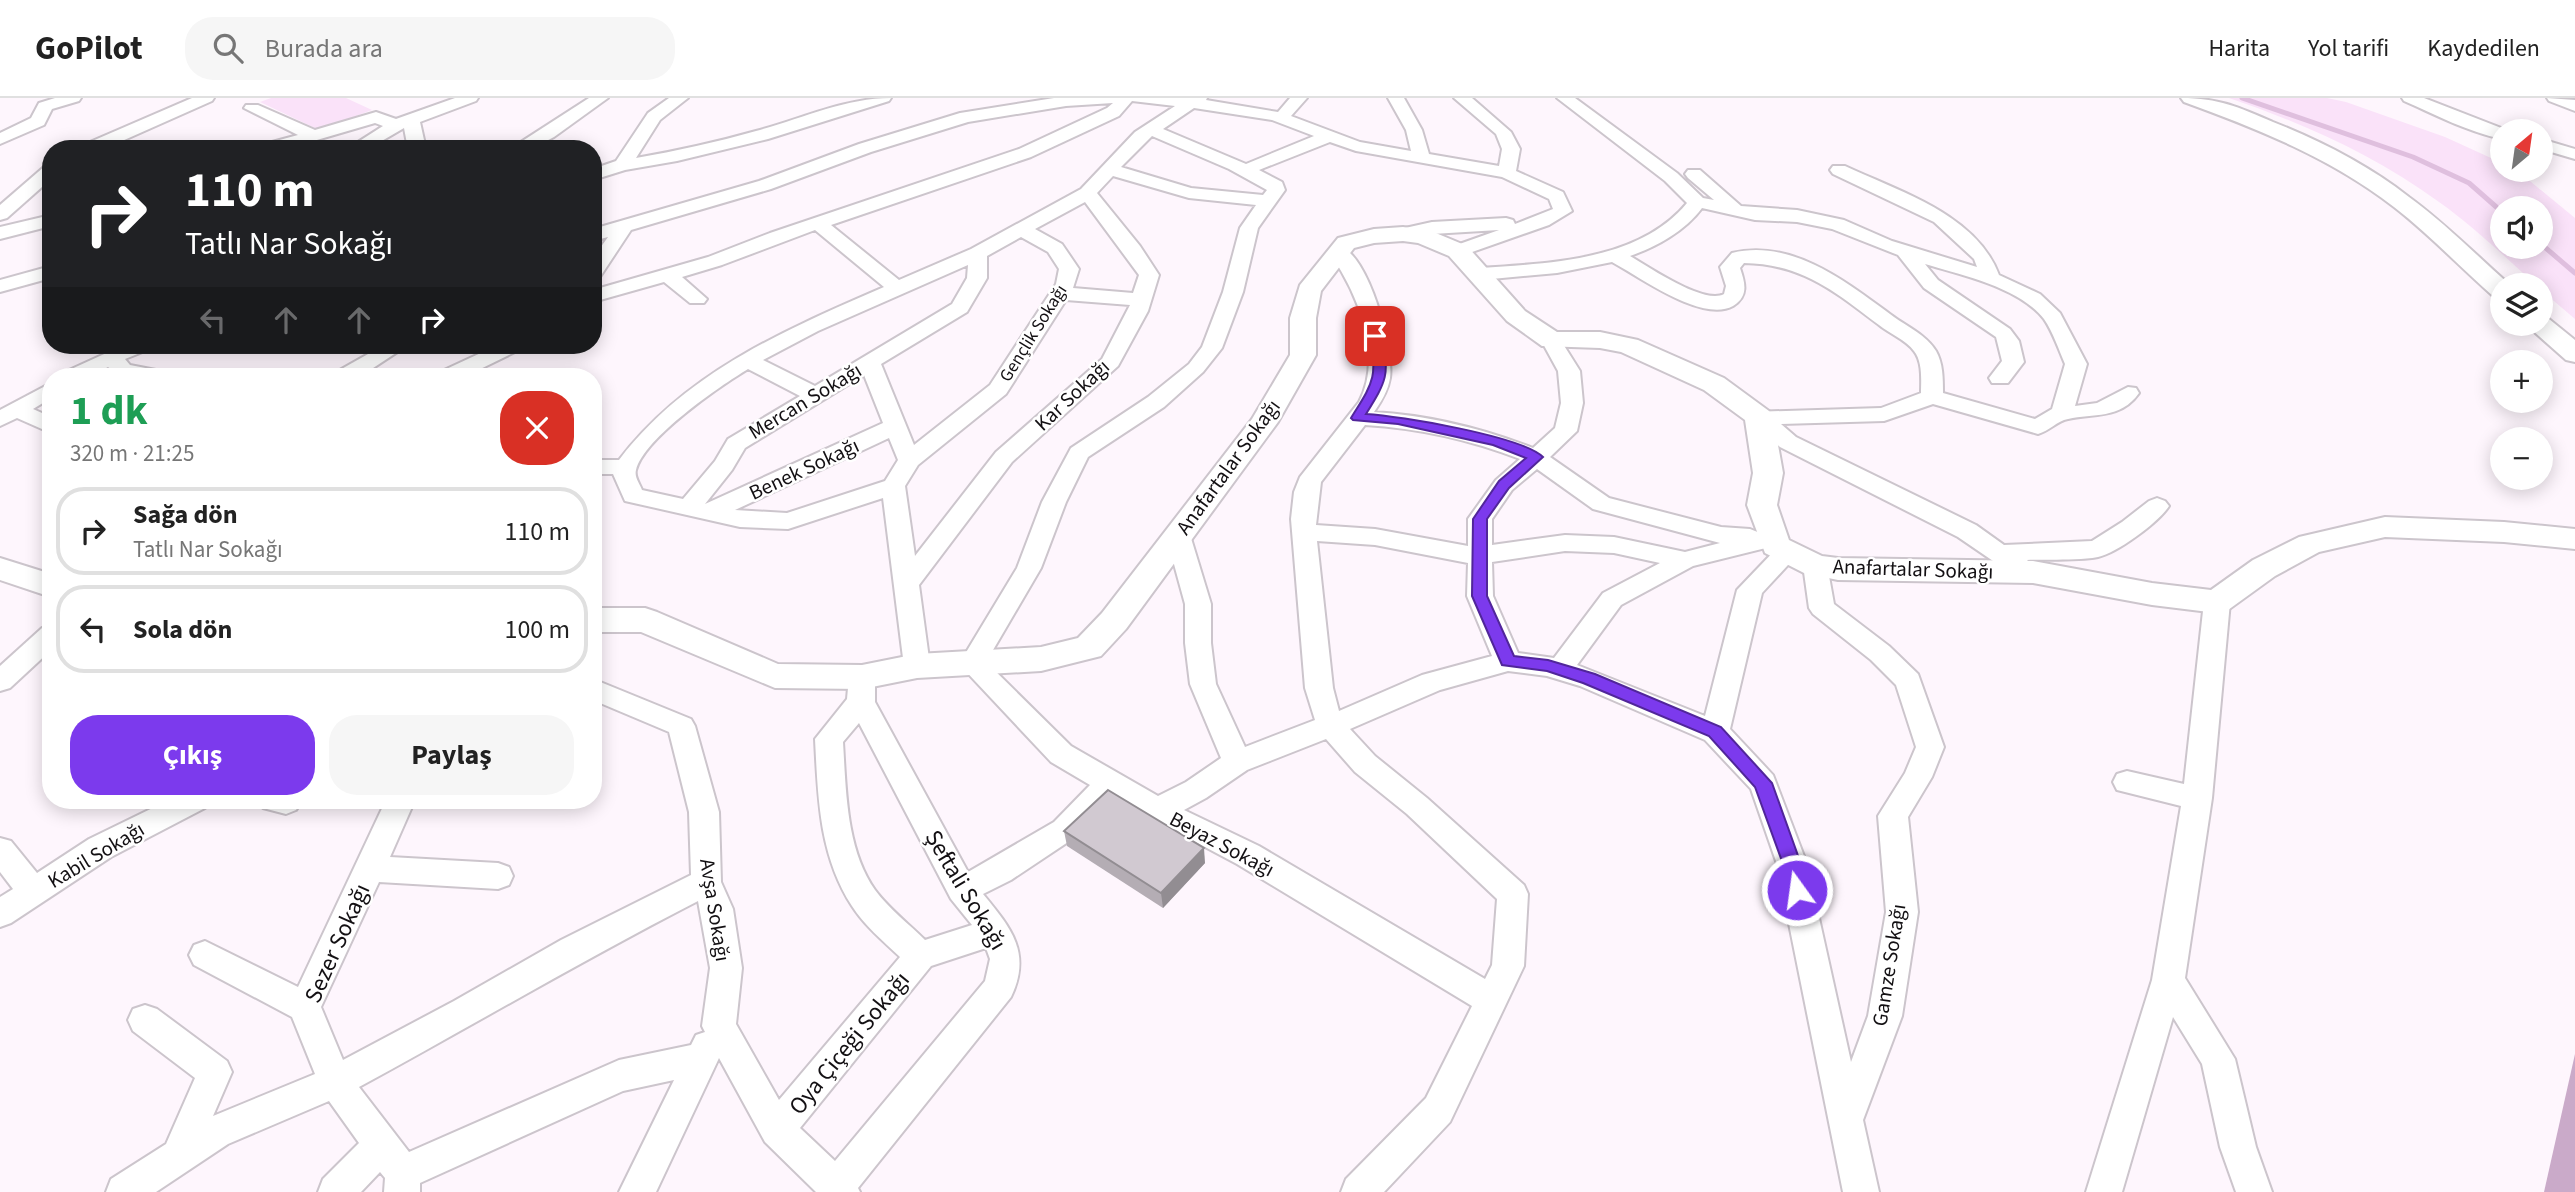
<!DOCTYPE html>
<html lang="tr">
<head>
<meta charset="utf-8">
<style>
	:root { --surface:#fff; --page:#f6f6f6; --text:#222; --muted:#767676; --line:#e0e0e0; --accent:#7c3aed }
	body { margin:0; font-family:"Source Sans 3",sans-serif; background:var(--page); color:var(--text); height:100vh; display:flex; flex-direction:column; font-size:26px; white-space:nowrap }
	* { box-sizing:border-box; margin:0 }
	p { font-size:23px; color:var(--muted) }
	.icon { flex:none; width:38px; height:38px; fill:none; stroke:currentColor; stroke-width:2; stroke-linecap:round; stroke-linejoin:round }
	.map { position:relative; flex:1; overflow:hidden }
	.side { position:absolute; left:42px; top:270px; width:560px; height:441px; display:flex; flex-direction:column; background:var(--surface); border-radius:28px; box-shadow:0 4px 18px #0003 }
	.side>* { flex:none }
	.banner { position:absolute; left:42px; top:42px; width:560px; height:214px; border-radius:28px; box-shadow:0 4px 18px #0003; background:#202124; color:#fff; overflow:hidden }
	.needle { width:46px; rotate:29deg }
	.tools { position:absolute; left:2490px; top:21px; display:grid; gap:14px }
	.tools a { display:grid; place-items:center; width:63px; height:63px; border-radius:50%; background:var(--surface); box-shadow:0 4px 18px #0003; font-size:35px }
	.pin { position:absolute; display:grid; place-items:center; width:60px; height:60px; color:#fff; margin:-30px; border-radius:14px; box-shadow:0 4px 10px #0006 }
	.me { position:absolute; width:77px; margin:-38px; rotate:346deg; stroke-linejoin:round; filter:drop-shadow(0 0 5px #0008) }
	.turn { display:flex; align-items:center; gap:24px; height:147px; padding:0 28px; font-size:32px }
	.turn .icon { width:91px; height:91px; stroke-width:2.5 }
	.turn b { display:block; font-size:49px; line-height:60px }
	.lanes { display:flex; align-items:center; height:66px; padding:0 28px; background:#0003; justify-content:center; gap:35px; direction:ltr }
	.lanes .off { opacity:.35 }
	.round { display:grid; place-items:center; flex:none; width:74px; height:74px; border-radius:28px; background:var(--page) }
	.overview { display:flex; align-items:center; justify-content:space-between; height:119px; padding:0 28px }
	h1 { font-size:42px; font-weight:700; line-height:52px; color:#1e9e55 }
	.cta { display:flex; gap:14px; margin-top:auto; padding:14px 28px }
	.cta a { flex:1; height:80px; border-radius:28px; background:var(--accent); color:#fff; font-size:28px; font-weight:700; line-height:80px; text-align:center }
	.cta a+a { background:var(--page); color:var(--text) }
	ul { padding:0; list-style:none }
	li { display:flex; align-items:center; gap:21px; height:88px; margin:0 14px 10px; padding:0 14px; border:4px solid var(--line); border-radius:28px }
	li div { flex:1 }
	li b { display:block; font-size:26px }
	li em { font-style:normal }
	header { display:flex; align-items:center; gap:42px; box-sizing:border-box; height:98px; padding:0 35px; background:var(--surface); border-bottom:2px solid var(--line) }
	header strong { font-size:33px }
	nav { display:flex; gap:38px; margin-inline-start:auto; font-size:24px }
	.search { width:490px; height:63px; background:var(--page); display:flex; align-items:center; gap:18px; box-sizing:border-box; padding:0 24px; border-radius:28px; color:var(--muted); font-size:26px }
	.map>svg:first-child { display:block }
</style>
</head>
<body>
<header>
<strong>GoPilot</strong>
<div class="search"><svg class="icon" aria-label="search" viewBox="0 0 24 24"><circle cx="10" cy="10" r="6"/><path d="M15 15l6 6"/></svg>Burada ara</div>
<nav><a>Harita</a><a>Yol tarifi</a><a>Kaydedilen</a></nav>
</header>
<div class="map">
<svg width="2575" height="1094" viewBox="0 0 2575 1094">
	<rect width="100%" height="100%" fill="#fef6fd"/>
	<g fill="#fae2f9" fill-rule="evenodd">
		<polygon points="271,0 346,0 372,12 319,32 260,4"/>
		<path d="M 2229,0 L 2327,0 L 2346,4 L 2445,39 L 2502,65 L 2502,72 L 2519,74 L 2575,120 L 2575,221 L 2541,192 L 2541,187 L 2536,187 C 2505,159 2473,128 2439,104 C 2374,57 2305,26 2229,0 ZM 2502,110 L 2541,110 L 2541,149 L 2502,149 Z"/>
	</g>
	<polygon fill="#caaac9" points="2575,956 2575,1094 2544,1094"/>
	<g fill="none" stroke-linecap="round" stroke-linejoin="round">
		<g stroke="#dfbfde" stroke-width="5">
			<polyline points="2242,0 2413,59 2469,85 2502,114"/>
			<polyline points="2541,146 2575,175"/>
		</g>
		<defs>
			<g id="minor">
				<polygon points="55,0 81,0 79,3 52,11 44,27 0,46 0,35 31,20 39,5"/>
				<polygon points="192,0 214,0 212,3 104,51 81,51 83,47"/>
				<polygon points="455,0 478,0 476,3 420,24 426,51 408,51 404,30 368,51 347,51 383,28 375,25 286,51 259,51 261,47 298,37 244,10 246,7 258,7 315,32 376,14 396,21"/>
				<polygon points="589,0 608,0 554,39 531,51 510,51"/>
				<path d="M 669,0 L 688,0 L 660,22 L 636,60 C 676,53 717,44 756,33 C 801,21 845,0 891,0 L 889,3 L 768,41 L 677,63 L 625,72 L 593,82 L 593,71 L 616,63 L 648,15 Z"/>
				<path d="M 1054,0 L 1207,0 L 1206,2 L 1278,14 L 1290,0 L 1307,0 L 1291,18 L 1360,44 L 1411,53 L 1406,32 L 1388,0 L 1404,0 L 1422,32 L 1429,56 L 1499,68 L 1502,51 L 1496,36 L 1454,0 L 1472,0 L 1511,34 L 1520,51 L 1516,73 L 1563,94 L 1572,113 L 1549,127 L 1458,159 L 1448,153 L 1451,149 L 1499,132 L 1432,136 L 1403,142 L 1394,136 L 1396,132 L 1432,124 L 1506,120 L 1513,122 L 1515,126 L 1553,111 L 1549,101 L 1502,79 L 1356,53 L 1330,44 L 1259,72 L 1282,84 L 1285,92 L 1258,130 L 1243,194 L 1222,250 L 1203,274 L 1164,309 L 1088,359 L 1066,404 L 1041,470 L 986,564 L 1071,648 L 1158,698 L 1186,684 L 1221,660 L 1190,586 L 1185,545 L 1185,506 L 1166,437 L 1169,431 L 1178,429 L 1187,431 L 1190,437 L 1211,506 L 1211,545 L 1216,586 L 1245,649 L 1315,622 L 1305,590 L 1291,421 L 1294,394 L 1300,379 L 1359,304 C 1384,257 1357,194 1329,154 L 1339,148 C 1369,156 1394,252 1390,280 C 1388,293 1381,304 1374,314 C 1427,317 1484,331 1533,350 L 1555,330 L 1561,305 L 1558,273 L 1541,242 L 1544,238 L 1558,238 L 1580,273 L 1583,305 L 1577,333 L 1550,359 L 1609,400 L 1721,429 L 1750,431 L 1760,435 L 1773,432 L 1782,434 L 1785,440 L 1782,446 L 1693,468 L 1621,507 L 1577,567 L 1705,618 L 1737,492 L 1779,448 L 1788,446 L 1797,448 L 1800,454 L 1762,495 L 1730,631 L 1773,677 L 1807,766 L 1851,964 L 1868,918 L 1886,814 L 1878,718 L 1905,675 L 1916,649 L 1896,587 L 1871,562 L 1813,516 L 1809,510 L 1803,467 L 1806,461 L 1815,459 L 1824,461 L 1827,467 L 1834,506 L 1889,548 L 1918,576 L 1944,649 L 1932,679 L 1908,719 L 1918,814 L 1902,918 L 1863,1022 L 1879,1094 L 1843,1094 L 1777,766 L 1751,691 L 1705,642 L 1580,588 L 1547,578 L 1508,573 L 1440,592 L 1350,631 L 1375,658 L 1427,700 L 1524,787 L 1528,796 L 1524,868 L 1450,1024 L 1384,1094 L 1341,1094 L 1346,1081 L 1426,1000 L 1472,908 L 1237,766 L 1113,700 L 1074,740 L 1011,782 L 983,796 C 1011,830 1032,855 1011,899 L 858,1090 L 860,1094 L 816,1094 L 765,1044 L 719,960 L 656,1094 L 619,1094 L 674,982 L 623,993 L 420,1085 L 420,1094 L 384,1094 L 385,1080 L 380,1074 L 361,1094 L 318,1094 L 323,1081 L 359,1045 L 329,1003 L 228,1046 L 156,1094 L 106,1094 L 111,1081 L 166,1046 L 195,980 L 133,933 L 128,922 L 133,911 L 145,907 L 157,911 L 227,963 L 232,974 L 213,1018 L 315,976 L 292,919 L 194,867 L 189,857 L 194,847 L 205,843 L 298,889 L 386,702 L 415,702 L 390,759 L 498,765 L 509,769 L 513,778 L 509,787 L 498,791 L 379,784 L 321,909 L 343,962 L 454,903 L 561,842 L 691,777 L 689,714 L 669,634 L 593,602 L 593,581 L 691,621 L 695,628 L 719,714 L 721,784 L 733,811 L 742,870 L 736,926 L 779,1002 L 900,859 C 883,843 864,827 852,808 C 819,757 818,699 815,641 L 847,601 L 849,579 L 853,572 L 862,569 L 871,572 L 875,579 L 875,604 L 968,774 L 1054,724 L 1090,687 L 1051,664 L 959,566 L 1017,470 L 1042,404 L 1071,350 L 1148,299 L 1189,266 L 1202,249 L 1223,194 L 1240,130 L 1256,107 L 1189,100 L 1113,78 L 1097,95 L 1140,148 L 1159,177 L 1148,213 L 1118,268 L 1012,364 L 919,487 L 930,568 L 926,575 L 917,578 L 908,575 L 904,568 L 883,400 L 788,431 L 740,429 L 625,403 L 613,376 L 593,376 L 593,362 L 619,362 C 686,274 785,232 884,189 L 815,132 L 722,167 L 682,179 L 707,201 L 704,205 L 690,205 L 664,184 L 593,204 L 593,192 L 708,159 L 770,135 L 1019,51 L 1107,10 L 1113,5 L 1066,8 L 968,24 L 871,54 L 771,91 L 631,132 L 600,179 L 593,181 L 593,160 L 608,139 L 593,143 L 593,131 L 759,83 L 859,46 L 960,15 ZM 1132,3 L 1175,8 L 1135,34 L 1081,91 L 971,151 L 899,182 L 831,127 L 1031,59 L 1119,18 ZM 1194,10 L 1272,22 L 1314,38 L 1246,66 L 1163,31 ZM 1152,38 L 1229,71 L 1267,92 L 1263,97 L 1191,90 L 1121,69 ZM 1085,104 L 1139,177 L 1133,195 L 1073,190 L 1079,171 L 1062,146 L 1035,131 ZM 1021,139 L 1048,154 L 1059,171 L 1056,186 L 990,287 L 914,347 L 881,266 L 967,214 L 987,180 L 987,158 ZM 968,167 L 967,180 L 952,206 L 815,288 L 763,262 L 818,233 ZM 1066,202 L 1130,207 L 1102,261 L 996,354 L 915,458 L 905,388 L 918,367 L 1006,296 ZM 748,271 L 800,298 L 728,341 L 715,363 L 683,401 L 642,392 C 640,386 634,379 636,372 C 644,340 720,288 748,271 ZM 864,277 L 883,325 L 705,406 L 732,372 L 745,350 ZM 1365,327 C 1417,330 1471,342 1520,361 L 1496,382 L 1468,421 L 1468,448 L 1375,431 L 1316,427 L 1321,384 ZM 889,340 L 898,362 L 885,383 L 787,415 L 735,412 ZM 1537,371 L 1593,411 L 1720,445 L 1685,454 L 1614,439 L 1565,437 L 1492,447 L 1492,421 L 1512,392 ZM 1317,443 L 1375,447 L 1468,465 L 1467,498 L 1492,558 L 1422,577 L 1339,613 L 1333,590 ZM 1565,453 L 1614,455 L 1660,465 L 1603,495 L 1554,560 L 1518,555 L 1493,498 L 1492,464 ZM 859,625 L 951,801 L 972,827 L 925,842 C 909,826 889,811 875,792 C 846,751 846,692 843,644 ZM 1326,641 L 1355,674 L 1407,716 L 1497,801 L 1492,867 L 1485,881 L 1259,748 L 1184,712 L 1206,700 L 1247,672 ZM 698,803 L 710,870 L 702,928 L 705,934 L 696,937 L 691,947 L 619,962 L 409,1054 L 359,989 C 473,927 583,862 698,803 ZM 986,850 L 990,861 L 985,883 L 835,1063 L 800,1030 L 931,868 Z"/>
				<path d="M 1557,0 L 1575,0 L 1677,75 L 1703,100 L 1714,102 L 1688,80 L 1685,76 L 1688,72 L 1700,72 L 1741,108 L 1797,112 L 1844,122 L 1892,143 L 1977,169 L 1974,161 L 1934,124 L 1833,76 L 1830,72 L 1833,68 L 1845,68 C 1900,94 1976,116 1999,177 L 2040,196 L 2060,215 L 2087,266 L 2075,308 L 2097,305 L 2128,289 L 2136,290 L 2139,295 C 2120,322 2093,315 2068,321 C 2057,323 2049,333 2038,336 L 1933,306 L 1884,323 L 1781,326 L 1796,339 L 1976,427 L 2004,447 L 2092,443 L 2122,424 L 2149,403 L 2157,400 L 2165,403 L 2169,408 C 2159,424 2117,455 2098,459 C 2076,463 2050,461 2027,462 L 2039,474 L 2036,480 L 2027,483 L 2018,480 L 1958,439 L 1780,349 L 1751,324 L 1748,319 L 1751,314 L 1881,310 L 1921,295 C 1921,283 1923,264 1914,253 C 1906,242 1890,236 1879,227 C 1835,194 1803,166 1744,165 L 1740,170 C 1745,185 1749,198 1733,208 C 1702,225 1640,179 1612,164 L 1557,175 L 1481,182 L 1474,180 L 1471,176 L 1481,170 C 1550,165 1639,163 1687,105 L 1665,83 ZM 1702,110 L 1755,122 L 1797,124 L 1832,131 L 1898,157 L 1924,190 L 1996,239 L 2002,263 L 1989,280 L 1992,285 L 2008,285 L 2024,264 L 2019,243 L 2010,231 L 1938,182 L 1925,166 C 1961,177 2019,189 2044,221 C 2053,234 2059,252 2065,266 L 2052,311 L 2035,321 L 1943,295 C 1943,281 1943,265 1936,253 C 1926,237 1908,229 1894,219 C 1849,186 1793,140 1732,155 L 1720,169 L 1726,188 L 1724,196 C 1704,207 1649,169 1630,158 C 1656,149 1685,133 1702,110 Z"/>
				<path d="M 2402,0 L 2424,0 L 2509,33 L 2502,33 L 2502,41 C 2468,34 2436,17 2404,3 Z"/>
				<polygon points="2547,0 2575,2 2575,13 2549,3"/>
				<polygon points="2541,41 2575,51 2575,61 2541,51"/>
				<polygon points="51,67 51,81 7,120 0,122 0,107 45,68"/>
				<polygon points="51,117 51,128 0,141 0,129"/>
				<polygon points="51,168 51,180 0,194 0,182"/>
				<path d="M 124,247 L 153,247 L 150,251 L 125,261 L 130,267 L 161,273 L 164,278 C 145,278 122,283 108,269 L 91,278 L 64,278 L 67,273 Z"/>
				<polygon points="384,247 408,247 361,278 335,278 338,273"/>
				<polygon points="498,247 524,247 521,251 466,278 439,278 442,273"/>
				<polygon points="51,285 51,300 33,311 51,319 51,335 17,320 0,328 0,312"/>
				<polygon points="2217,495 2226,498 2230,504 2212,700 2185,880 2235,961 2256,1049 2272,1094 2236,1094 2220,1049 2202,966 2173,919 2122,1094 2086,1094 2152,882 2181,708 2117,692 2113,684 2117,676 2127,673 2184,686 2204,504 2208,498"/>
				<polygon points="51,528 51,552 10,590 0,593 0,568 42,530"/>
				<polygon points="169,702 210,702 205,710 111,759 11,825 0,829 0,799 13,791 0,774 0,740 11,743 37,775 89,741"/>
				<polygon points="258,702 303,702 296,712 286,716 263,710"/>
			</g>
			<g id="major">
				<path d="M 2181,0 C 2219,0 2238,9 2273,24 C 2321,43 2368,67 2409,99 C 2445,125 2477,158 2510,187 L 2502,187 L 2502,200 L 2493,198 C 2460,169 2429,136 2394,109 C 2331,60 2258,31 2184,4 Z"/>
				<polygon points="1403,129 1431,133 1467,148 1525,213 1557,234 1600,234 1638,242 1724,280 1769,313 1773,319 1783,375 1777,407 1789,442 1822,458 1838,460 2033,463 2152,485 2211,492 2253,462 2299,439 2385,419 2504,424 2575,431 2575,451 2504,444 2385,439 2319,454 2275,478 2228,512 2217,515 2152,507 2033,485 1838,482 1804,475 1765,455 1747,407 1753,375 1745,322 1704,292 1621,254 1600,250 1542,248 1507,223 1449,158 1418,145 1403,143 1374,145 1354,150 1321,193 1316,220 1316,257 1278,324 1126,531 1101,558 1041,573 917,580 862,591 775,590 641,534 593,534 593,510 645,510 657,514 778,566 862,567 917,556 1041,549 1078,540 1102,515 1252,321 1290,257 1290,220 1300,187 1338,140 1374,131"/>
				<polygon points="2541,218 2549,221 2575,242 2575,264 2566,262 2531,231 2527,226 2541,226"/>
				<polygon points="0,460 51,476 51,499 0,482"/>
			</g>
		</defs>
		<use href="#minor" stroke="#ccc5cc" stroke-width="4"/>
		<use href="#major" stroke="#ccc5cc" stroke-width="4"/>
		<use href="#minor" fill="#fff" fill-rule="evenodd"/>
		<use href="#major" fill="#fff" fill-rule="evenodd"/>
	</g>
	<polygon fill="#b4adb4" points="1064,733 1205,765 1163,810 1067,748"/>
	<polygon fill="#928d92" points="1204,750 1205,765 1163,810 1161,795"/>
	<polygon fill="#d1c9d1" stroke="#928d92" stroke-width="2" points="1108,692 1204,750 1161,795 1064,733"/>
	<path fill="#7c3aed" stroke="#51269a" stroke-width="2" d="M 1375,234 L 1381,238 C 1391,275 1386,284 1366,316 C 1400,318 1521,338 1543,359 L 1509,390 L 1487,421 L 1487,498 L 1514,558 L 1548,562 L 1595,576 L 1721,629 L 1772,685 L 1801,766 L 1807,792 L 1804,797 L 1797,800 L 1791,797 L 1783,766 L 1755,689 L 1709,638 L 1583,585 L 1547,573 L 1502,567 L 1472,498 L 1473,421 L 1499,383 L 1526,360 L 1493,347 L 1398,326 L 1353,322 L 1351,320 C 1372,286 1379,279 1369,238 Z"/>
	<g text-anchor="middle" stroke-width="5" stroke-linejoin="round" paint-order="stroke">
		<g font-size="18" fill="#131013" stroke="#fff">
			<text transform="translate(1033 235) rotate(-58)" y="6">Gençlik Sokağı</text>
		</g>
		<g font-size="21" fill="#131013" stroke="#fff">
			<text transform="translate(1072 297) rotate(-43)" y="7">Kar Sokağı</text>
			<text transform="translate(805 303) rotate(-31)" y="7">Mercan Sokağı</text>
			<text transform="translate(1228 369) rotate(-54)" y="7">Anafartalar Sokağı</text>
			<text transform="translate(804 371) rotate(-25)" y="7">Benek Sokağı</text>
			<text transform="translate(1913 471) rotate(2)" y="7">Anafartalar Sokağı</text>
			<text transform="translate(1222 746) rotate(28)" y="7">Beyaz Sokağı</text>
			<text transform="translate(96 757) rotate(-31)" y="7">Kabil Sokağı</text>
			<text transform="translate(715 812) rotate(81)" y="7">Avşa Sokağı</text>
			<text transform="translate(1889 867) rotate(-81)" y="7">Gamze Sokağı</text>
		</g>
		<g font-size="24" fill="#131013" stroke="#fff">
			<text transform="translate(966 792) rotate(59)" y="8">Şeftali Sokağı</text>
			<text transform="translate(337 845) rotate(-66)" y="8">Sezer Sokağı</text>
			<text transform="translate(849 945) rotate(-51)" y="8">Oya Çiçeği Sokağı</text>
		</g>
	</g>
</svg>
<div class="tools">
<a><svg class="needle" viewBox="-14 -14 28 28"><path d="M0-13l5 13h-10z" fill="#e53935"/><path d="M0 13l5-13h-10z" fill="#767676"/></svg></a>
<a><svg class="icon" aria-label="sound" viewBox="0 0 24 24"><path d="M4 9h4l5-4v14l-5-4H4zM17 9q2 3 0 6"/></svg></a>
<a><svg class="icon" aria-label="layers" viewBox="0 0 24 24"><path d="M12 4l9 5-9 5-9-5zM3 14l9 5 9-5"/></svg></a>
<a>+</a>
<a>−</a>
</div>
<div class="pin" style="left:1375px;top:238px;background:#d93025"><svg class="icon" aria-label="arrive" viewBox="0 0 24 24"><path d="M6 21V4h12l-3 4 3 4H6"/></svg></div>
<svg class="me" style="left:1797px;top:792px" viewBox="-20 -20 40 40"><circle r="17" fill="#7c3aed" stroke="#fff" stroke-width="3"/><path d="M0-11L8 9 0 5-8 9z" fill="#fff"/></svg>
<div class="banner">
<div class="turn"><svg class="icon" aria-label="right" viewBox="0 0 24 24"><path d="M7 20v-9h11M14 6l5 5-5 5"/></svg><div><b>110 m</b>Tatlı Nar Sokağı</div></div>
<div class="lanes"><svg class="icon off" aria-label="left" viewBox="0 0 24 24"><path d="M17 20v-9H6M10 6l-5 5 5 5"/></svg><svg class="icon off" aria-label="ahead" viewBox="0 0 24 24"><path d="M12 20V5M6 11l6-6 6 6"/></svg><svg class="icon off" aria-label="ahead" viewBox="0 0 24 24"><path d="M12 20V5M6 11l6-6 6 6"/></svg><svg class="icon" aria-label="right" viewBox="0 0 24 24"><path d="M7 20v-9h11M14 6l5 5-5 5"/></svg></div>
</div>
<section class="side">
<div class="overview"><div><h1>1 dk</h1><p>320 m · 21:25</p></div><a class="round" style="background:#d93025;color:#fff"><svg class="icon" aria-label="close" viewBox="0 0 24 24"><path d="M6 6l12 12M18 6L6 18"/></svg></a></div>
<ul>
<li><svg class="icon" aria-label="right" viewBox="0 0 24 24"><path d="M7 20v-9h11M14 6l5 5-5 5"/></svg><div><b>Sağa dön</b><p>Tatlı Nar Sokağı</p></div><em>110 m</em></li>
<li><svg class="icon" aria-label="left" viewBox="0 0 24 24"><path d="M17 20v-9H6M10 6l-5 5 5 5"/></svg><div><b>Sola dön</b></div><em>100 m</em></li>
</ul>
<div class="cta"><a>Çıkış</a><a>Paylaş</a></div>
</section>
</div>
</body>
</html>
